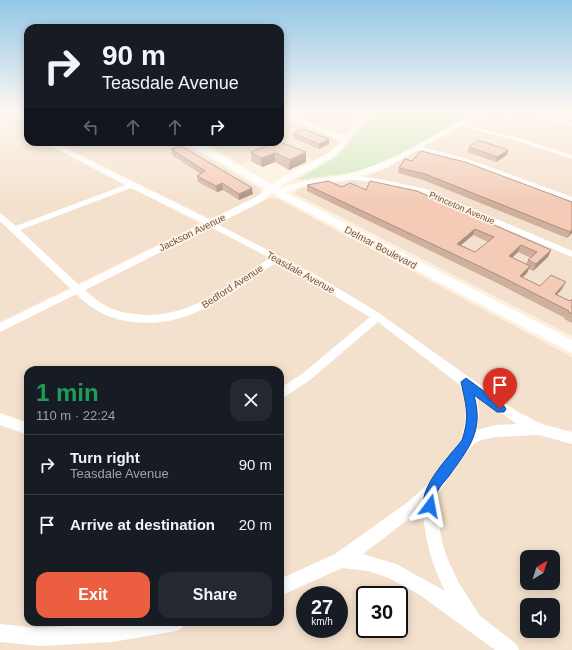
<!DOCTYPE html>
<html lang="en">
<head>
<meta charset="utf-8">
<style>
	:root { --surface:#171b24; --page:#242831; --text:#f1f3f6; --muted:#9ea1a6; --line:#363941; --accent:#eb5f40 }
	body { margin:0; font-family:Arial,sans-serif; background:var(--page); color:var(--text); height:100vh; display:flex; flex-direction:column; font-size:15px; white-space:nowrap }
	* { box-sizing:border-box; margin:0 }
	p { font-size:13px; color:var(--muted) }
	.icon { flex:none; width:22px; height:22px; fill:none; stroke:currentColor; stroke-width:2; stroke-linecap:round; stroke-linejoin:round }
	.map { position:relative; flex:1; overflow:hidden }
	.panel { position:absolute; left:24px; top:366px; width:260px; height:260px; display:flex; flex-direction:column; background:var(--surface); border-radius:12px; box-shadow:0 2px 10px #0003 }
	.panel>* { flex:none }
	.top-card { position:absolute; left:24px; top:24px; width:260px; height:122px; border-radius:12px; box-shadow:0 2px 10px #0003; background:#171b24; color:var(--text); overflow:hidden }
	.needle { width:26px; rotate:38deg }
	.fabs { position:absolute; left:520px; top:550px; display:grid; gap:8px }
	.fabs a { display:grid; place-items:center; width:40px; height:40px; border-radius:8px; background:var(--surface); box-shadow:0 2px 10px #0003; font-size:20px }
	.speed { position:absolute; left:296px; top:586px; display:flex; gap:8px; font-size:20px; font-weight:700; text-align:center }
	.speed>* { display:grid; place-content:center; width:52px; height:52px; border-radius:50%; background:var(--surface); box-shadow:0 2px 10px #0003; line-height:1 }
	.speed small { font-size:10px; font-weight:400 }
	.speed .limit { border:2px solid #111; border-radius:6px; background:#fff; color:#111 }
	.pin { position:absolute; display:grid; place-items:center; width:34px; height:34px; color:#fff; margin:-41px -17px; border-radius:50% 50% 50% 0; rotate:-45deg; box-shadow:0 0 4px #0007 }
	.pin .icon { rotate:45deg }
	.me { position:absolute; width:44px; margin:-22px; rotate:13deg; stroke-linejoin:round; filter:drop-shadow(0 0 3px #0008) }
	.turn { display:flex; align-items:center; gap:14px; height:84px; padding:0 12px; font-size:18px }
	.turn .icon { width:52px; height:52px; stroke-width:2.5 }
	.turn b { display:block; font-size:28px; line-height:34px }
	.lanes { display:flex; align-items:center; height:38px; padding:0 12px; background:#0003; justify-content:center; gap:20px; direction:ltr }
	.lanes .off { opacity:.35 }
	.round { display:grid; place-items:center; flex:none; width:42px; height:42px; border-radius:12px; background:var(--page) }
	.head { display:flex; align-items:center; justify-content:space-between; height:68px; padding:0 12px }
	h1 { font-size:24px; font-weight:700; line-height:30px; color:#1e9e55 }
	.primary-button { display:flex; gap:8px; margin-top:auto; padding:8px 12px }
	.primary-button a { flex:1; height:46px; border-radius:12px; background:var(--accent); color:#fff; font-size:16px; font-weight:700; line-height:46px; text-align:center }
	.primary-button a+a { background:var(--page); color:var(--text) }
	ul { padding:0; list-style:none }
	li { display:flex; align-items:center; gap:12px; height:60px; padding:0 12px; border-top:1px solid var(--line) }
	li div { flex:1 }
	li b { display:block; font-size:15px }
	li em { font-style:normal }
	.map>svg:first-child { display:block }
</style>
</head>
<body>
<div class="map">
<svg width="572" height="650" viewBox="0 0 572 650">
	<rect width="100%" height="100%" fill="#fdf0df"/>
	<g fill="#f4e1cd" fill-rule="evenodd">
		<polygon points="0,113 15,113 28,126 28,142 44,142 199,223 194,227 0,322"/>
		<polygon points="284,113 360,113 360,114 346,132 339,134"/>
		<polygon points="486,113 572,113 572,336 294,193 301,188 354,180 381,171"/>
		<polygon points="280,116 338,139 339,142 327,154 316,161 286,146 241,164 204,142 280,142"/>
		<polygon points="55,142 182,142 260,189 261,194 215,217 208,218"/>
		<path d="M 270,198 L 278,199 L 572,357 L 572,650 L 0,650 L 0,332 ZM 28,370 L 280,370 L 280,622 L 28,622 ZM 527,557 L 553,557 L 553,583 L 527,583 ZM 305,595 L 339,595 L 339,629 L 305,629 ZM 365,595 L 399,595 L 399,629 L 365,629 ZM 527,605 L 553,605 L 553,631 L 527,631 Z"/>
	</g>
	<polygon fill="#d1eabe" points="374,113 475,113 391,159 356,172 297,180 337,156"/>
	<g fill="none" stroke-linecap="round" stroke-linejoin="round">
		<g fill="#fff" fill-rule="evenodd">
			<polygon points="16,113 22,113 28,119 28,125"/>
			<path d="M 280,113 L 286,113 L 345,137 L 365,113 L 371,113 L 341,149 L 334,157 L 285,183 L 262,201 L 217,224 L 314,274 L 376,311 L 518,412 L 542,424 L 572,432 L 572,444 L 539,435 L 495,437 L 481,440 L 474,444 L 468,451 L 438,493 L 439,525 L 442,542 L 447,558 L 459,583 L 480,616 L 516,644 L 519,650 L 495,650 L 420,595 L 387,577 L 368,571 L 342,568 L 280,596 L 280,579 L 335,554 L 408,502 L 426,486 L 461,440 C 467,421 467,403 460,385 L 378,322 L 310,380 L 280,400 L 280,388 L 302,374 L 370,317 L 277,262 C 232,292 191,329 133,322 C 109,319 94,311 76,294 L 0,332 L 0,323 L 71,289 L 0,221 L 0,213 L 16,226 L 125,185 L 44,142 L 52,142 L 210,220 L 256,197 L 279,179 L 328,153 L 342,141 L 280,115 ZM 131,188 L 203,223 L 79,285 L 20,230 ZM 210,227 L 270,258 C 228,285 189,321 136,314 C 113,312 101,305 85,290 ZM 477,397 L 517,424 L 495,425 L 477,430 L 479,412 ZM 423,508 C 424,538 432,565 445,591 L 396,564 L 363,554 Z"/>
			<path d="M 474,113 L 482,113 L 465,124 L 518,138 L 572,155 L 572,159 L 514,140 L 460,126 L 422,147 L 468,159 L 572,197 L 572,202 L 462,163 L 417,150 L 386,168 L 359,176 L 380,179 L 426,189 L 572,251 L 572,257 L 420,193 L 380,183 L 348,179 L 304,186 L 279,195 L 275,193 C 290,179 329,180 348,174 C 393,162 434,135 474,113 Z"/>
			<polygon points="530,113 540,113 572,122 572,126"/>
			<polygon points="0,413 28,423 28,435 0,425"/>
			<polygon points="124,622 185,622 182,628 176,631 112,642 40,646 0,642 0,624 40,628"/>
		</g>
		<polygon fill="#fff" fill-rule="evenodd" points="186,142 198,142 283,191 572,340 572,353 275,195"/>
	</g>
	<g fill="#d1af9d" fill-rule="evenodd">
		<polygon points="293,133 329,139 329,144 319,149 293,138"/>
		<polygon points="469,147 508,150 507,155 496,162 467,152"/>
		<polygon points="171,149 253,194 239,200 223,190 217,192 198,182 197,176 201,174 172,155"/>
		<polygon points="251,152 306,152 306,162 289,170 275,162 262,167 251,161"/>
		<polygon points="405,159 572,233 567,238 423,180 398,173 399,168"/>
		<path d="M 307,185 L 342,187 L 366,190 L 551,250 L 548,257 L 533,271 L 529,269 L 527,273 L 522,278 L 540,286 L 562,289 L 557,295 L 570,301 L 572,299 L 572,323 L 564,319 L 565,318 L 497,283 L 307,191 ZM 473,235 L 488,242 L 475,252 L 461,245 ZM 518,252 L 531,258 L 528,260 L 526,264 L 512,258 Z"/>
	</g>
	<g fill="#aa8e7f">
		<polygon points="329,139 329,144 319,149 319,144"/>
		<polygon points="508,150 507,155 496,162 497,157"/>
		<polygon points="306,152 306,162 289,170 290,160"/>
		<polygon points="275,153 275,162 262,167 261,158"/>
		<polygon points="222,183 223,190 217,192 216,186"/>
		<polygon points="252,188 253,194 239,200 239,194"/>
		<polygon points="475,229 473,235 455,250 457,244"/>
		<polygon points="572,229 572,233 567,238 570,232"/>
		<polygon points="521,245 518,252 506,263 509,256"/>
		<polygon points="551,250 548,257 533,271 536,264"/>
		<polygon points="530,266 527,273 516,283 520,276"/>
		<polygon points="566,282 562,289 551,301 555,294"/>
	</g>
	<g fill="#f3cbb6" stroke="#aa8e7f" fill-rule="evenodd">
		<polygon points="303,129 329,139 319,144 293,133"/>
		<polygon points="478,140 508,150 497,157 469,147"/>
		<polygon points="277,142 280,142 306,152 290,160 275,153 261,158 251,152"/>
		<polygon points="181,146 252,188 239,194 222,183 216,186 197,176 205,171 171,149"/>
		<polygon points="421,151 465,162 572,202 572,229 570,232 425,174 399,168 405,159 412,161"/>
		<path d="M 328,181 L 342,187 L 350,183 L 366,190 L 370,181 L 417,191 L 551,250 L 536,264 L 528,260 L 537,252 L 521,245 L 509,256 L 530,266 L 520,276 L 540,286 L 551,275 L 566,282 L 555,294 L 570,301 L 572,299 L 572,314 L 568,312 L 569,311 L 500,276 L 307,185 ZM 475,229 L 494,237 L 475,252 L 457,244 Z"/>
	</g>
	<linearGradient id="sky" x2="0" y2="1"><stop stop-color="#93c6e7"/><stop offset="0.55" stop-color="#fef8f1"/><stop offset="1" stop-color="#fef8f1" stop-opacity="0"/></linearGradient>
	<rect width="572" height="204" fill="url(#sky)"/>
	<path fill="#1a73e8" stroke="#114b97" d="M 466,378 L 504,406 L 506,409 L 504,412 L 497,412 L 474,395 C 484,431 469,448 449,476 C 445,481 440,486 437,492 C 435,497 436,504 434,510 L 430,512 L 425,510 C 416,489 450,456 462,440 C 470,417 466,405 461,382 Z"/>
	<g text-anchor="middle" stroke-width="3.5" stroke-linejoin="round" paint-order="stroke">
		<g font-size="9" fill="#735446" stroke="#fff4e5">
			<text transform="translate(462 208) rotate(23)" y="3">Princeton Avenue</text>
		</g>
		<g font-size="10" fill="#735446" stroke="#fff4e5">
			<text transform="translate(192 232) rotate(-26)" y="4">Jackson Avenue</text>
			<text transform="translate(381 247) rotate(28)" y="4">Delmar Boulevard</text>
			<text transform="translate(301 272) rotate(29)" y="4">Teasdale Avenue</text>
			<text transform="translate(232 286) rotate(-33)" y="4">Bedford Avenue</text>
		</g>
	</g>
</svg>
<div class="fabs">
<a><svg class="needle" viewBox="-14 -14 28 28"><path d="M0-13l5 13h-10z" fill="#e53935"/><path d="M0 13l5-13h-10z" fill="#9ea1a6"/></svg></a>
<a><svg class="icon" aria-label="sound" viewBox="0 0 24 24"><path d="M4 9h4l5-4v14l-5-4H4zM17 9q2 3 0 6"/></svg></a>
</div>
<div class="speed"><div>27<small>km/h</small></div><div class="limit">30</div></div>
<div class="pin" style="left:500px;top:409px;background:#d93025"><svg class="icon" aria-label="arrive" viewBox="0 0 24 24"><path d="M6 21V4h12l-3 4 3 4H6"/></svg></div>
<svg class="me" style="left:430px;top:506px" viewBox="-20 -20 40 40"><path d="M0-17L14 15 0 8-14 15z" fill="#1a73e8" stroke="#fff" stroke-width="4"/></svg>
<div class="top-card">
<div class="turn"><svg class="icon" aria-label="right" viewBox="0 0 24 24"><path d="M7 20v-9h11M14 6l5 5-5 5"/></svg><div><b>90 m</b>Teasdale Avenue</div></div>
<div class="lanes"><svg class="icon off" aria-label="left" viewBox="0 0 24 24"><path d="M17 20v-9H6M10 6l-5 5 5 5"/></svg><svg class="icon off" aria-label="ahead" viewBox="0 0 24 24"><path d="M12 20V5M6 11l6-6 6 6"/></svg><svg class="icon off" aria-label="ahead" viewBox="0 0 24 24"><path d="M12 20V5M6 11l6-6 6 6"/></svg><svg class="icon" aria-label="right" viewBox="0 0 24 24"><path d="M7 20v-9h11M14 6l5 5-5 5"/></svg></div>
</div>
<section class="panel">
<div class="head"><div><h1>1 min</h1><p>110 m · 22:24</p></div><a class="round"><svg class="icon" aria-label="close" viewBox="0 0 24 24"><path d="M6 6l12 12M18 6L6 18"/></svg></a></div>
<ul>
<li><svg class="icon" aria-label="right" viewBox="0 0 24 24"><path d="M7 20v-9h11M14 6l5 5-5 5"/></svg><div><b>Turn right</b><p>Teasdale Avenue</p></div><em>90 m</em></li>
<li><svg class="icon" aria-label="arrive" viewBox="0 0 24 24"><path d="M6 21V4h12l-3 4 3 4H6"/></svg><div><b>Arrive at destination</b></div><em>20 m</em></li>
</ul>
<div class="primary-button"><a>Exit</a><a>Share</a></div>
</section>
</div>
</body>
</html>
